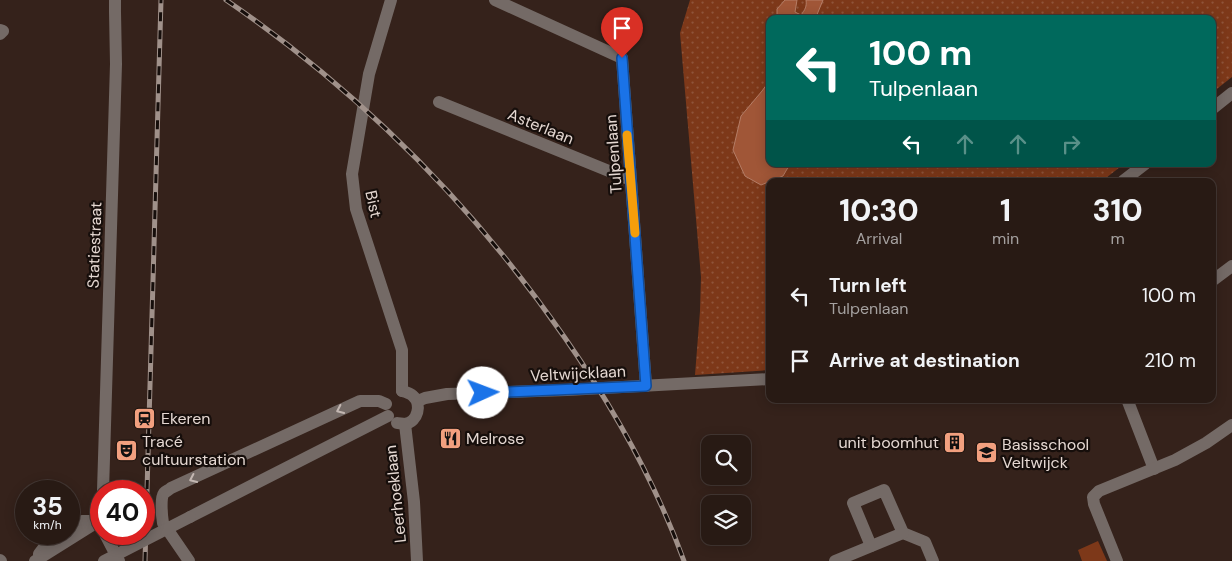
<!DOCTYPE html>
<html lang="en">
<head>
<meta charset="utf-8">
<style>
	:root { --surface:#281a14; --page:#30231d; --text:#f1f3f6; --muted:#a5a1a0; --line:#443834 }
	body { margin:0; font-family:"DM Sans",sans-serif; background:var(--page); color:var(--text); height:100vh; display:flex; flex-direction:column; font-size:19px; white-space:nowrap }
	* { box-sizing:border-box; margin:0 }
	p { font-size:16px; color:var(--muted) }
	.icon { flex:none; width:28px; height:28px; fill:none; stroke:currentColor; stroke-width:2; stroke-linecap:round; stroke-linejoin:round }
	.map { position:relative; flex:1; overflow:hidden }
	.details { position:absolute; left:766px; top:178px; width:450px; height:225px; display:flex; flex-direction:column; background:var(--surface); border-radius:10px; box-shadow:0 2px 12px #0003,0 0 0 1px var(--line) }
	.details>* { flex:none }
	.banner { position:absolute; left:766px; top:15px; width:450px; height:152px; border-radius:10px; box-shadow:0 2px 12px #0003,0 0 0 1px var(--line); background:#00695c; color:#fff; overflow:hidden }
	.controls { position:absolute; left:701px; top:435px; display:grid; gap:10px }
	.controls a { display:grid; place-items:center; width:50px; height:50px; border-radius:10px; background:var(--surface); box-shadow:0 2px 12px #0003,0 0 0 1px var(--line); font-size:25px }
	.speed { position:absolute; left:15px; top:480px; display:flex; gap:10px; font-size:25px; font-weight:700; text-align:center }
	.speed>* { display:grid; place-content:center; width:65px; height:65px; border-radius:50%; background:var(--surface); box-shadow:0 2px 12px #0003,0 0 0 1px var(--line); line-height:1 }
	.speed small { font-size:12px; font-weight:400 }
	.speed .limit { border:8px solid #d22; background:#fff; color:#111 }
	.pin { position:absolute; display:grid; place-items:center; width:42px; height:42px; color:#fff; margin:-51px -21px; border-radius:50% 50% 50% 0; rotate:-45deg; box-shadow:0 0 5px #0007 }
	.pin .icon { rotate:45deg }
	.me { position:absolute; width:55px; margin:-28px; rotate:88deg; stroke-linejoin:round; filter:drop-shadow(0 0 4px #0008) }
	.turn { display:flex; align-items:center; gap:18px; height:105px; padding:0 20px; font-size:22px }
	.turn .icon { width:65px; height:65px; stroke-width:2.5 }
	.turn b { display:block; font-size:35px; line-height:42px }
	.lanes { display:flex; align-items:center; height:48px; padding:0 20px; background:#0003; justify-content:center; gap:25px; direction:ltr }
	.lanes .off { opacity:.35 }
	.eta { display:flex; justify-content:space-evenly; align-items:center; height:85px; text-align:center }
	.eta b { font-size:30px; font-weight:800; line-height:35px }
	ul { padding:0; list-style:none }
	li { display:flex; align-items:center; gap:15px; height:65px; padding:0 20px }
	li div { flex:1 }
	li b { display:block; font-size:19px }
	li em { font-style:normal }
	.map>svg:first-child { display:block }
</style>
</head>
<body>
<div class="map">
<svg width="1232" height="561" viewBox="0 0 1232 561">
	<defs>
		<pattern id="park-dots" width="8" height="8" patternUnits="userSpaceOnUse" patternTransform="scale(1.25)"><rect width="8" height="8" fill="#7d3819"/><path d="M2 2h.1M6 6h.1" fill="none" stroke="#8f543a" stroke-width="1.8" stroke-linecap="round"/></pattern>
	</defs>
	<rect width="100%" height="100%" fill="#35221b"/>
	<polygon fill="#7d3819" points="1098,541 1107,561 1082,561 1078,550"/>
	<polygon fill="url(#park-dots)" points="690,0 1232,0 1232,77 1213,92 1212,19 770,19 770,164 1124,164 1102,181 770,181 770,370 695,375 700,311 701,277 680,33"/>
	<g fill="#a05637" stroke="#b57d66">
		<path d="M 785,0 L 797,0 L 795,12 L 801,15 C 805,10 807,6 806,0 L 823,0 L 816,17 L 814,19 L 777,19 L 777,9 Z"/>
		<polygon points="770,80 770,164 790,164 783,176 761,185 745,176 733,150 741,116 762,91"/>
	</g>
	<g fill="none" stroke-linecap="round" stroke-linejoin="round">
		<g stroke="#746a66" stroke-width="12">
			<polyline points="391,0 369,74 352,174 356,209 402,350 402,391"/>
			<polyline points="495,0 622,58 646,386"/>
			<polyline points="0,30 3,31 0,34"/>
			<polyline points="439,102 631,180"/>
			<polyline points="1212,109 1232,93"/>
			<polyline points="1123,181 1145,164"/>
			<polyline points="1212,281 1232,266"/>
			<polyline points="1127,399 1154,469"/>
			<polyline points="418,401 425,398 447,394 567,390 770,379"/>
			<path d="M 397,423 C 399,423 402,424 405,424 C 418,422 422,404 413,396 C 410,393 406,392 402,391"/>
			<polyline points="405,424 414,502 417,561"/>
			<polyline points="103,491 116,64 115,12 115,0"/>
			<polyline points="190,517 388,416"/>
			<polyline points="69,527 82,521 97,521"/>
			<polyline points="105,534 119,561"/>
			<polyline points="871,546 853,503 884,490 903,533 925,542 933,561"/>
			<polyline points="39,554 49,541 58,534"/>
			<polyline points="0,560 1,561"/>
			<polyline points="35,561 99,521"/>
			<path d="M 189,561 L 163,523 C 162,517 160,498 164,493 C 166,491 169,490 171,488 L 360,401 L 379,401 L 386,404"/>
			<polyline points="835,561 903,533"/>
			<polyline points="1117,561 1094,504 1093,497 1099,491 1175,460 1206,443 1232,425"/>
		</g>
		<defs>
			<g id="rail">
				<path d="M 226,0 C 359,91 473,205 565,338 C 613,407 655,481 684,561"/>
				<polyline points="145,561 161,0"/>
			</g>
		</defs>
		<use href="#rail" stroke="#a0918a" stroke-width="5"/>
		<use href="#rail" stroke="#160e0b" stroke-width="3" stroke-dasharray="9" stroke-linecap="butt"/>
		<polyline stroke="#746a66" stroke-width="12" points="104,561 190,517"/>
	</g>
	<defs><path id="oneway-chevron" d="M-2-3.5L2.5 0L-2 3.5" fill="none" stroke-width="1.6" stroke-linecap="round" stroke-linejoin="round" transform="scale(1.25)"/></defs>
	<g stroke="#c3b7b2">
		<use href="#oneway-chevron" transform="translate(340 410) rotate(155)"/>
		<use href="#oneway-chevron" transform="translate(193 479) rotate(155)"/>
	</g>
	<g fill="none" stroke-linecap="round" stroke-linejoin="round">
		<defs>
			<polyline id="route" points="483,393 646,386 622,58"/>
		</defs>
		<use href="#route" stroke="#114b97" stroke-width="12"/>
		<use href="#route" stroke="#1a73e8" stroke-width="9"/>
		<polyline stroke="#f59e0b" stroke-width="9" points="627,135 635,233"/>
	</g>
	<defs>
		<symbol id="station-square" viewBox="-11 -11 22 22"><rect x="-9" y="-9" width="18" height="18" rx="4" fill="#f2a07f" stroke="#160e0b"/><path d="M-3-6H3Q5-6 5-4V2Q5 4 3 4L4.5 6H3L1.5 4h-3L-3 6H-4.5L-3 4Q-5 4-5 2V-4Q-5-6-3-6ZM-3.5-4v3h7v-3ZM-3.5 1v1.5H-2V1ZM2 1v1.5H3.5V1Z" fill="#111"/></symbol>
		<symbol id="restaurant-square" viewBox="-11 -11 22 22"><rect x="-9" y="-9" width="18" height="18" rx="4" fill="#f2a07f" stroke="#160e0b"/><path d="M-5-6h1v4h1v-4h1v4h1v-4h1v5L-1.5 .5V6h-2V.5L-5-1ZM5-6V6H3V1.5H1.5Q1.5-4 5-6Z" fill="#111"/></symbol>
		<symbol id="building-square" viewBox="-11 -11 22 22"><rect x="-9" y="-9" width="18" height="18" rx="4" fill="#f2a07f" stroke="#160e0b"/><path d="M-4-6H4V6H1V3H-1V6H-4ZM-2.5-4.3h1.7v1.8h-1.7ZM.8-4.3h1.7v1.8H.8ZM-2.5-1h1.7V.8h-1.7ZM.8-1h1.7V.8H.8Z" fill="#111"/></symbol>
		<symbol id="theatre-square" viewBox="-11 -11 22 22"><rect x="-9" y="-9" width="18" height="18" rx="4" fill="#f2a07f" stroke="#160e0b"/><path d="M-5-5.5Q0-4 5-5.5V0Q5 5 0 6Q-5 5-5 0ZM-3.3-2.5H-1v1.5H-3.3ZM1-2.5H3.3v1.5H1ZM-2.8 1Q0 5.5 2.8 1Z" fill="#111"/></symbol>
		<symbol id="school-square" viewBox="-11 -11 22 22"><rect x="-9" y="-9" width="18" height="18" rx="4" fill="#f2a07f" stroke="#160e0b"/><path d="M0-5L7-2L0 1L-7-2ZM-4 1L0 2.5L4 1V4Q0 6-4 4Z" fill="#111"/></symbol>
	</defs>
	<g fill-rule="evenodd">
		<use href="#station-square" x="132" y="406" width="25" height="25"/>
		<use href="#restaurant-square" x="438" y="426" width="25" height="25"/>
		<use href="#building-square" x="942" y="430" width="25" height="25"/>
		<use href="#theatre-square" x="114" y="438" width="25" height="25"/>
		<use href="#school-square" x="974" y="440" width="25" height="25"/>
	</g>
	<g text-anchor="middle" stroke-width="4.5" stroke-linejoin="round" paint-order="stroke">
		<g font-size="16" fill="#e5d8d2" stroke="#160e0b">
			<text transform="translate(541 126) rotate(22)" y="6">Asterlaan</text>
			<text transform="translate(613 154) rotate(-94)" y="6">Tulpenlaan</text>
			<text transform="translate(374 204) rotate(78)" y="6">Bist</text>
			<text transform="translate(94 245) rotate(-88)" y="6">Statiestraat</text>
			<text transform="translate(578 373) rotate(-3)" y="6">Veltwijcklaan</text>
			<text transform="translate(395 494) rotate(-96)" y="6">Leerhoeklaan</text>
		</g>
		<g font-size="16" fill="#e5d8d2" stroke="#160e0b" text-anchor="start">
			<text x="161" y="424">Ekeren</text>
			<text x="466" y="444">Melrose</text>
			<text x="142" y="447">Tracé<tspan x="142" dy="18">cultuurstation</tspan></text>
			<text x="939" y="448" text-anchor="end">unit boomhut</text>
			<text x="1002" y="450">Basisschool<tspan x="1002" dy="18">Veltwijck</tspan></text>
		</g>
	</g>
</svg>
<div class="controls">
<a><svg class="icon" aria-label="search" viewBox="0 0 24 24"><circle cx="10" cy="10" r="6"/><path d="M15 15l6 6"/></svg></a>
<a><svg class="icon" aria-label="layers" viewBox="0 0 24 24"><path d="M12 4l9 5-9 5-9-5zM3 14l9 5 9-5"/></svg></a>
</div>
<div class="speed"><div>35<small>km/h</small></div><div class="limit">40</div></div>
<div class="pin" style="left:622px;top:58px;background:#d93025"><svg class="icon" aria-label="arrive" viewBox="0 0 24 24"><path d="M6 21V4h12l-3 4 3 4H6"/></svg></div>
<svg class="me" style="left:483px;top:393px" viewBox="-20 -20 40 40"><circle r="19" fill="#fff"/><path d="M0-13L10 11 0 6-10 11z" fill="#1a73e8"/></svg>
<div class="banner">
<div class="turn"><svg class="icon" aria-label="left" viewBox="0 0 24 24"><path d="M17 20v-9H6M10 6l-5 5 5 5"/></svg><div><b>100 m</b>Tulpenlaan</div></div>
<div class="lanes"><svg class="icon" aria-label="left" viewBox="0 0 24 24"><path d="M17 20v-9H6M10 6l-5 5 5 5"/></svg><svg class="icon off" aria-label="ahead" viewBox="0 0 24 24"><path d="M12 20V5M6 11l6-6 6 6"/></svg><svg class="icon off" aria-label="ahead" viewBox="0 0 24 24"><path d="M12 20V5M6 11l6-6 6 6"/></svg><svg class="icon off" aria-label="right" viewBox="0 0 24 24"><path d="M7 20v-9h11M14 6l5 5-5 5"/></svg></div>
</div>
<section class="details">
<div class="eta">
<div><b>10:30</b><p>Arrival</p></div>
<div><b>1</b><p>min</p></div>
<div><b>310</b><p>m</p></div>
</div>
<ul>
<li><svg class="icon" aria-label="left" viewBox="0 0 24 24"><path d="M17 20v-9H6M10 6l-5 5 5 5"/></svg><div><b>Turn left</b><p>Tulpenlaan</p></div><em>100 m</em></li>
<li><svg class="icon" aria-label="arrive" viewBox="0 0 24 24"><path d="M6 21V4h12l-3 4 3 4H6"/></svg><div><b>Arrive at destination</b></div><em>210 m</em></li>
</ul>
</section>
</div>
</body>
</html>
